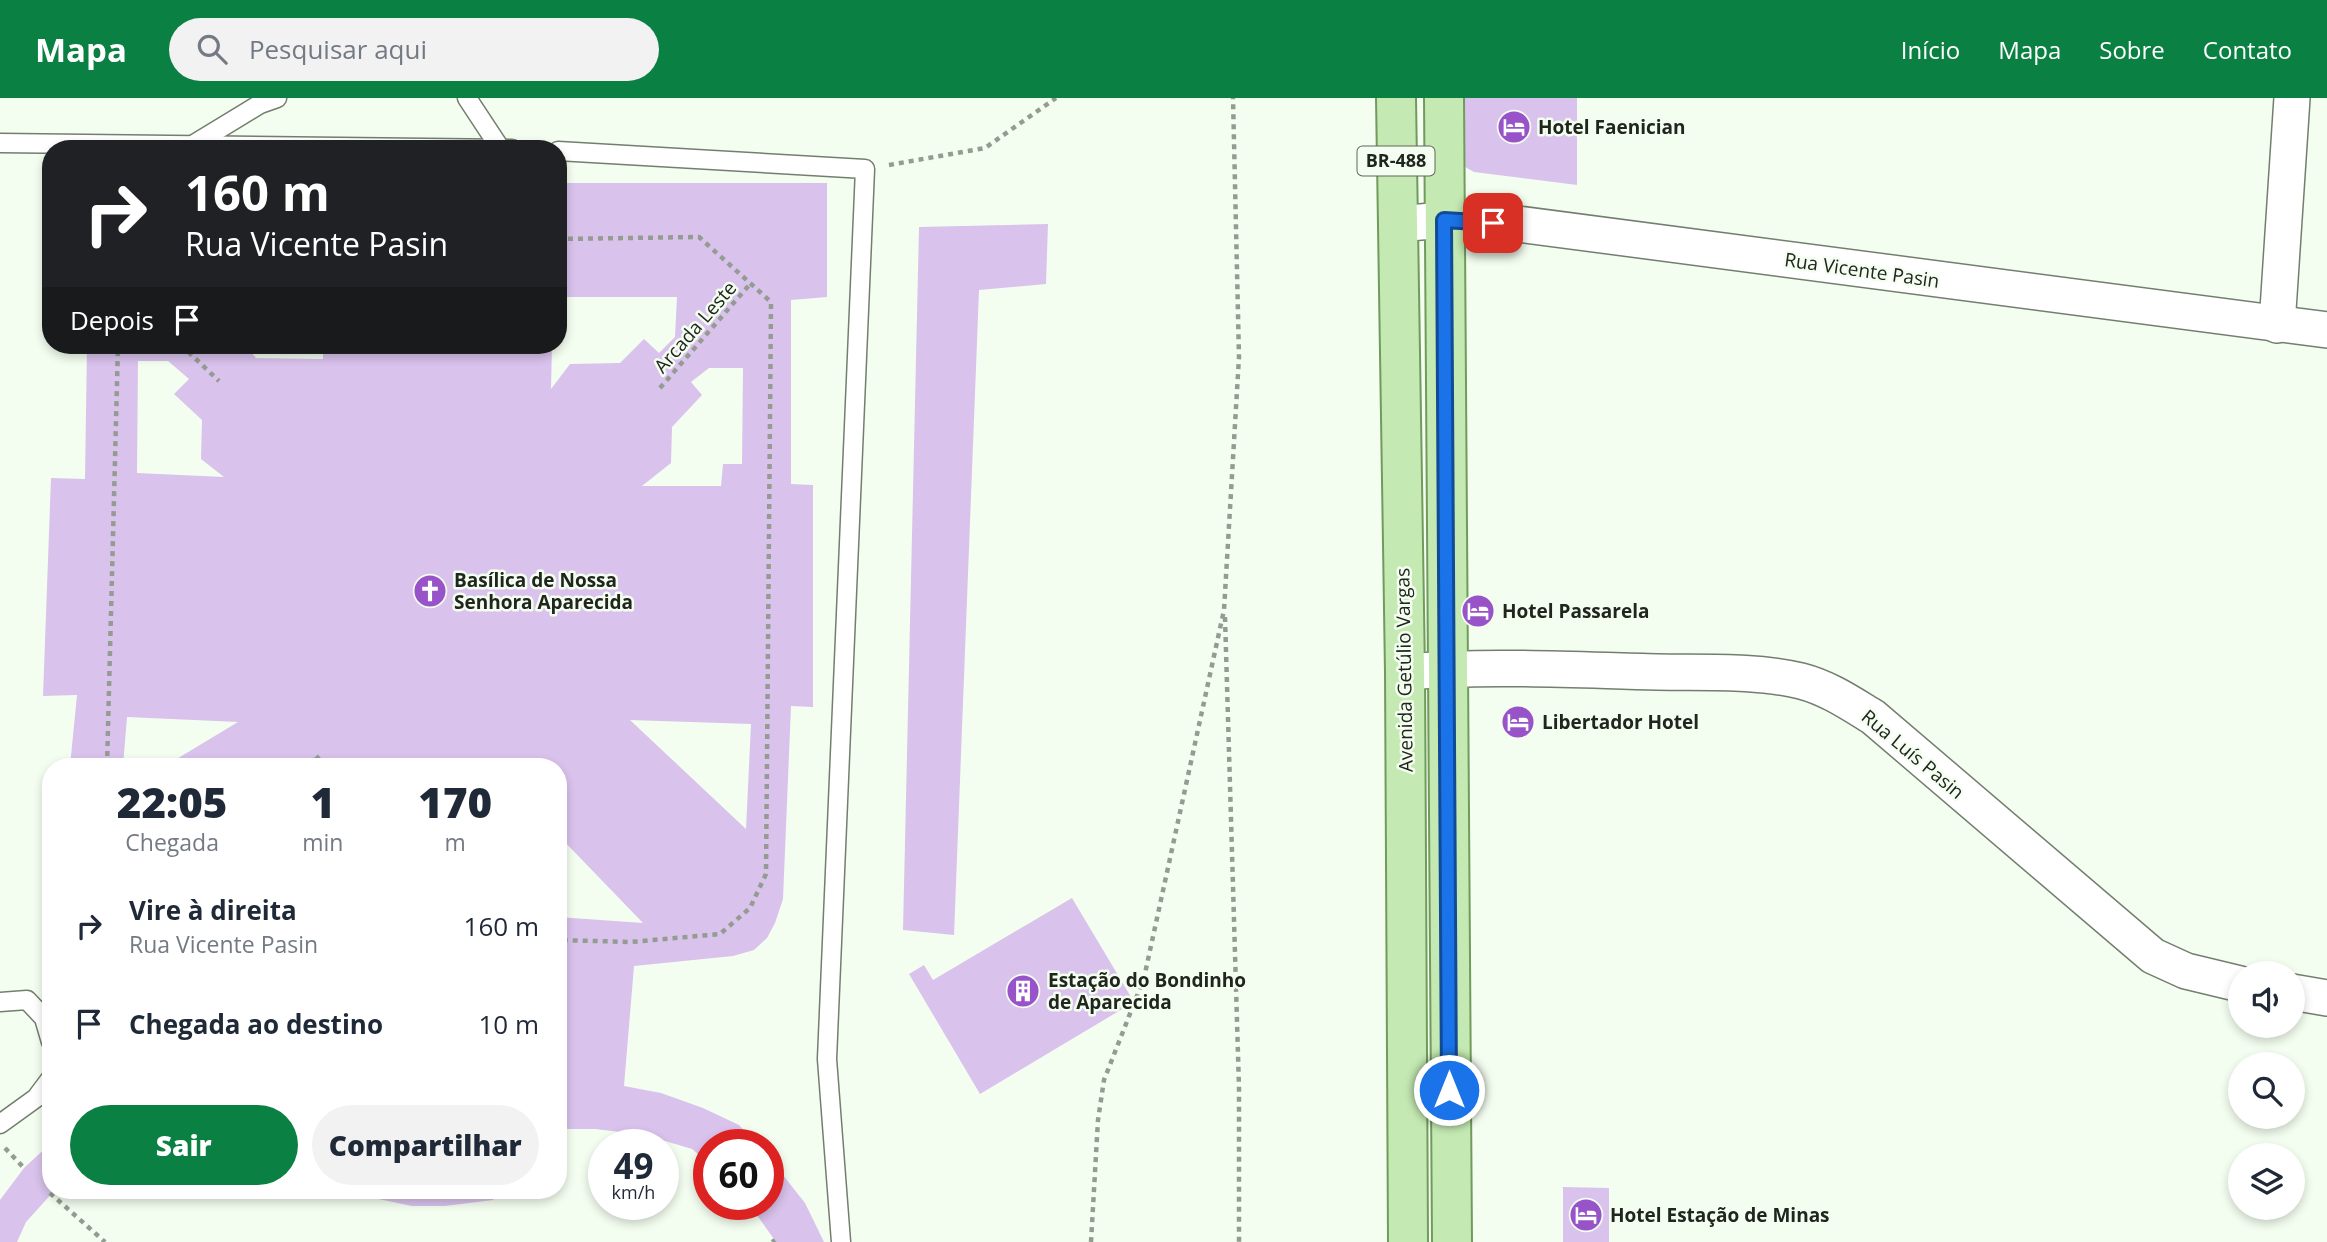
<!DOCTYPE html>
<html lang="pt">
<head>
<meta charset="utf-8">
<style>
	:root { --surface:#fff; --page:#f2f2f3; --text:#1f2937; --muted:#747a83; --accent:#0b8043 }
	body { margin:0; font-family:"Open Sans",sans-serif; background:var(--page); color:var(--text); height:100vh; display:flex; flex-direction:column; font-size:26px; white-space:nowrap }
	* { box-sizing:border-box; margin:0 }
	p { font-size:23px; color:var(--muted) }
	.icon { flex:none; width:38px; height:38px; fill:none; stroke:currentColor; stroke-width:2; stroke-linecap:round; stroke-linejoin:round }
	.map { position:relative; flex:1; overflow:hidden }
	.panel { position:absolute; left:42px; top:660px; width:525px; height:441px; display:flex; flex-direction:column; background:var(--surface); border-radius:28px; box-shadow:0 4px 10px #0003 }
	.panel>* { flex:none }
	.guide { position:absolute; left:42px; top:42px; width:525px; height:214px; border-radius:28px; box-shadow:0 4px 10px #0003; background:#202124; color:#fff; overflow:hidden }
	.tools { position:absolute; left:2228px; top:863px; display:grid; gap:14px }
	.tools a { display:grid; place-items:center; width:77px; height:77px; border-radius:50%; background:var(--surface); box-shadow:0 4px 10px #0003; font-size:35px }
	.speed { position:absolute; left:588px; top:1031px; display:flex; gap:14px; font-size:35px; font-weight:700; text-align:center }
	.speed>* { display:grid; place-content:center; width:91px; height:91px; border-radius:50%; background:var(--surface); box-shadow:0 4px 10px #0003; line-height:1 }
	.speed small { font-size:18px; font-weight:400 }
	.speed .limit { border:10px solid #d22; background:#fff; color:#111 }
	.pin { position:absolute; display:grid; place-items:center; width:60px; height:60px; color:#fff; margin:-30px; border-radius:14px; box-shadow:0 4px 10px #0006 }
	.me { position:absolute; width:77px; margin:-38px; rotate:0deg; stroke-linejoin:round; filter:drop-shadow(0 0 5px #0008) }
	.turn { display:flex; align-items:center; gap:24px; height:147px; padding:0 28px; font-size:32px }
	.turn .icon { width:91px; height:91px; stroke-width:2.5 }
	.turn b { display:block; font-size:49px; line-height:60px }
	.then { display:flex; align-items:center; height:66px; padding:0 28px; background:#0003; gap:14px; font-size:26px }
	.eta { display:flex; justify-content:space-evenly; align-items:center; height:119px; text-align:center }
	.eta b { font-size:42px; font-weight:800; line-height:49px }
	.primary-button { display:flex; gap:14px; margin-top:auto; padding:14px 28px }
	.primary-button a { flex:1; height:80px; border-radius:42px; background:var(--accent); color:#fff; font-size:28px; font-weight:800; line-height:80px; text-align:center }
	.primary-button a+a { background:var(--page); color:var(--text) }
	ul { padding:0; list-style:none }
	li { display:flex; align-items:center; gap:21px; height:98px; padding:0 28px }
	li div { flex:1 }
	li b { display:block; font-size:26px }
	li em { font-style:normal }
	header { display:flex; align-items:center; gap:42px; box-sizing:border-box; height:98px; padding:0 35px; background:var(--accent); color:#fff }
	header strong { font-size:33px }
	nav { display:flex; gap:38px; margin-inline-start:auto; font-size:24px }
	.search { width:490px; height:63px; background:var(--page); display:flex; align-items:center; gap:18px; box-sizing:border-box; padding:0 24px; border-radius:38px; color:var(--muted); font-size:26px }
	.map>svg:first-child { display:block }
</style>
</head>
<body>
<header>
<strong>Mapa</strong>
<div class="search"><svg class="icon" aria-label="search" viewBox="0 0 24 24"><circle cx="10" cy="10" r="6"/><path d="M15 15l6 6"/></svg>Pesquisar aqui</div>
<nav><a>Início</a><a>Mapa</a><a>Sobre</a><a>Contato</a></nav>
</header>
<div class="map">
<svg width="2327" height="1144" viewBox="0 0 2327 1144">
	<rect width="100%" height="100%" fill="#f4fef0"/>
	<g fill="#d9c2ec" fill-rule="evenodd">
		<polygon points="1453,0 1577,0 1577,87 1474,74 1458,65"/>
		<path d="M 558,59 L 563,59 L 562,85 L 827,85 L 827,199 L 791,202 L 791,386 L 813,387 L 813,609 L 791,608 L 783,801 L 775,825 L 767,840 L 754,852 L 733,858 L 634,868 L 624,988 L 661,995 L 703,1010 L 739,1027 L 757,1046 L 709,1046 L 709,1065 L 692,1051 L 645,1037 L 595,1031 L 558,1031 L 558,819 L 643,825 L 558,737 L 558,668 L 165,668 L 238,624 L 127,619 L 123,668 L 70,668 L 77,597 L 43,598 L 51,380 L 85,381 L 87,247 L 245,247 L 256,260 L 323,261 L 323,247 L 552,247 L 551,291 L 570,266 L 620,265 L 644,241 L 659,255 L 675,239 L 677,199 L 558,199 ZM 138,263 L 168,263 L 189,281 L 174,296 L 202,322 L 201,361 L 224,379 L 137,375 ZM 709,270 L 743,270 L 742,366 L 723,366 L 721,388 L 642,388 L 671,365 L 672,329 L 702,297 L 691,284 ZM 630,622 L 751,626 L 746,731 Z"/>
		<polygon points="1048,126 1046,186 979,192 954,837 903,832 919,129"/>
		<polygon points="1072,800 1134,904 980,996 909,876 924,867 933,882"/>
		<polygon points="51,1045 51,1092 55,1092 26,1124 17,1144 0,1144 0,1102 24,1070"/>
		<polygon points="768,1058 805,1105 824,1144 776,1144 749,1106 768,1106"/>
		<polygon points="1563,1089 1609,1090 1609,1144 1563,1144"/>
		<polygon points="350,1092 494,1092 493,1102 445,1108 412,1108 350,1095"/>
	</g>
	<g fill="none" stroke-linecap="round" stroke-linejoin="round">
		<defs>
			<g id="service">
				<polyline points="467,0 500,50"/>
				<polyline points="0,45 512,51"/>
				<polyline points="191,48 260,6 277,0"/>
				<polyline points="558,53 865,71 827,961 841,1144"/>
				<polyline points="0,904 27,902 44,920 51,944"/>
				<polyline points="0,1026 36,1000 51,980"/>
			</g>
			<g id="minor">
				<polyline points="1397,126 1444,122 1518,126 2327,232"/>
				<polyline points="2277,227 2292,0"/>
				<path d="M 1405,574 C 1488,567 1573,572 1657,574 C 1704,575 1755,572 1801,583 C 1828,590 1850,605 1873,619 L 2153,858 L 2186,873 L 2240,886"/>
				<polyline points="2292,894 2327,900"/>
			</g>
			<g id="primary">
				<polyline points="1396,0 1405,574 1408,1144"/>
				<polyline points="1444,0 1452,1144"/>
			</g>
		</defs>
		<use href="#service" stroke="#737e6e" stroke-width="21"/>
		<use href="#minor" stroke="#737e6e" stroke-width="38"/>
		<use href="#primary" stroke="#719b5d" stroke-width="42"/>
		<g stroke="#949c91" stroke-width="4.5" stroke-dasharray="5 5" stroke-linecap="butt">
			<polyline points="889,67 985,50 1056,0"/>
			<polyline points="558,141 699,139 771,204 766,776 750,810 720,836 631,844 558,842"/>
			<polyline points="181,247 219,283"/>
			<polyline points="660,290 750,186"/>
			<polyline points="1225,519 1239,990 1239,1144"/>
			<polyline points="107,668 118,247"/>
			<polyline points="308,668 322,656"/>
			<polyline points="5,1050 24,1070"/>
			<polyline points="50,1095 105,1144"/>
			<polyline points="772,1144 775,1142"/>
			<polyline points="1091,1144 1098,1022 1104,982 1144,880 1224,512 1239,259 1233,0"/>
		</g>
		<use href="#service" stroke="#fff" stroke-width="18"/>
		<use href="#minor" stroke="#fff" stroke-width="35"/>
		<use href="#primary" stroke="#c4e9b2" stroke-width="38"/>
	</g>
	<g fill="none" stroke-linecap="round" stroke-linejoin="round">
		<defs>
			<polyline id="route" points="1449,992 1444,122 1493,125"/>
		</defs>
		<use href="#route" stroke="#114b97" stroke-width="18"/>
		<use href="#route" stroke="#1a73e8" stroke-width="12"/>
	</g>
	<defs>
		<symbol id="hotel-disc" viewBox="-11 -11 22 22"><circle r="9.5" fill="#9953c8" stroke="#f4fef0"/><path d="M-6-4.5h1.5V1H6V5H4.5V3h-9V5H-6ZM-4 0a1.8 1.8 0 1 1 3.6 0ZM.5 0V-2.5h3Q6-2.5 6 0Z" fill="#fff"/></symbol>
		<symbol id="church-disc" viewBox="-11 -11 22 22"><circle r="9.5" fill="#9953c8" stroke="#f4fef0"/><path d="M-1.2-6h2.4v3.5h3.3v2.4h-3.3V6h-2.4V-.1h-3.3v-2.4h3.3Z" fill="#fff"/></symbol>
		<symbol id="building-disc" viewBox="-11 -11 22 22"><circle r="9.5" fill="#9953c8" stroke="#f4fef0"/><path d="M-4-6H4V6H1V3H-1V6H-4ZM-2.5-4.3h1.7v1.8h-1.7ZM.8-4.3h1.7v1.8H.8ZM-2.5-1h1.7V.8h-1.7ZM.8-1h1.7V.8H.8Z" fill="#fff"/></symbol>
	</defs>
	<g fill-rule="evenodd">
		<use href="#hotel-disc" x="1495" y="10" width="38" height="38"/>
		<use href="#church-disc" x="411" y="474" width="38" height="38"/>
		<use href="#hotel-disc" x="1459" y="494" width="38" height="38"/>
		<use href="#hotel-disc" x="1499" y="605" width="38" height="38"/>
		<use href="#building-disc" x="1004" y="874" width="38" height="38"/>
		<use href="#hotel-disc" x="1567" y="1098" width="38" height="38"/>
	</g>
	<g text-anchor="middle" stroke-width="5" stroke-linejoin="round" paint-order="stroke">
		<rect fill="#f4fef0" stroke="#60665d" stroke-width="2" x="1357.5" y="48.5" width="77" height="29" rx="5"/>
		<g font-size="18" font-weight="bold" fill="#20251e">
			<text x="1396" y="69">BR-488</text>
		</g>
		<g font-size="19" font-weight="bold" fill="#20251e" stroke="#f4fef0" text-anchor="start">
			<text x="1538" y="36">Hotel Faenician</text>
			<text x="454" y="489">Basílica de Nossa<tspan x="454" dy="22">Senhora Aparecida</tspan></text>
			<text x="1502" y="520">Hotel Passarela</text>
			<text x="1542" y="631">Libertador Hotel</text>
			<text x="1048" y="889">Estação do Bondinho<tspan x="1048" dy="22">de Aparecida</tspan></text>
			<text x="1610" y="1124">Hotel Estação de Minas</text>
		</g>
		<g font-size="19" fill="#20251e" stroke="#f4fef0">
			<text transform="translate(1862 172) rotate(8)" y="7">Rua Vicente Pasin</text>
			<text transform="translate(695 229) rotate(-49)" y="7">Arcada Leste</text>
			<text transform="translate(1404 572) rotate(-91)" y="7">Avenida Getúlio Vargas</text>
			<text transform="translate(1913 656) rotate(40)" y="7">Rua Luís Pasin</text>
		</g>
	</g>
</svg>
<div class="tools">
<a><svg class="icon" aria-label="sound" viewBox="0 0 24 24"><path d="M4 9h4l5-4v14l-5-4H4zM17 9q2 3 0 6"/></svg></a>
<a><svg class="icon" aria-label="search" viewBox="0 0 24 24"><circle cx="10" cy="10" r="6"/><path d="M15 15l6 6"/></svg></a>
<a><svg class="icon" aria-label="layers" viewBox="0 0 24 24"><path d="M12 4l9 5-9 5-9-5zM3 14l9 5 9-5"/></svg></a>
</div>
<div class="speed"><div>49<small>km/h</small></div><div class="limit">60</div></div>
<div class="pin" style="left:1493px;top:125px;background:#d93025"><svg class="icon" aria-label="arrive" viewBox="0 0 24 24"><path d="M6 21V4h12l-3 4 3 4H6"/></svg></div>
<svg class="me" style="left:1449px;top:992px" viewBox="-20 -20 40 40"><circle r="17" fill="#1a73e8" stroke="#fff" stroke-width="3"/><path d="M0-11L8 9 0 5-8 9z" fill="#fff"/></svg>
<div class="guide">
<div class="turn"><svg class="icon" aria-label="right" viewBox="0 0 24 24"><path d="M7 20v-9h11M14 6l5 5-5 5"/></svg><div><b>160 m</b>Rua Vicente Pasin</div></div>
<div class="then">Depois<svg class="icon" aria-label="arrive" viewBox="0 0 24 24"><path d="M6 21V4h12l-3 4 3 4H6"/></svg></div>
</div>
<section class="panel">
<div class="eta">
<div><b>22:05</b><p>Chegada</p></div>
<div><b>1</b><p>min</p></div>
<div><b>170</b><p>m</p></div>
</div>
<ul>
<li><svg class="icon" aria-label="right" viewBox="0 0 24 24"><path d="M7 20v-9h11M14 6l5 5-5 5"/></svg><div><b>Vire à direita</b><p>Rua Vicente Pasin</p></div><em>160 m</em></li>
<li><svg class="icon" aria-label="arrive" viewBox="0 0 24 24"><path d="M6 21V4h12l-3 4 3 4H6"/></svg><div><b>Chegada ao destino</b></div><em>10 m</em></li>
</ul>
<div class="primary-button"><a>Sair</a><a>Compartilhar</a></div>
</section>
</div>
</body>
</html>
